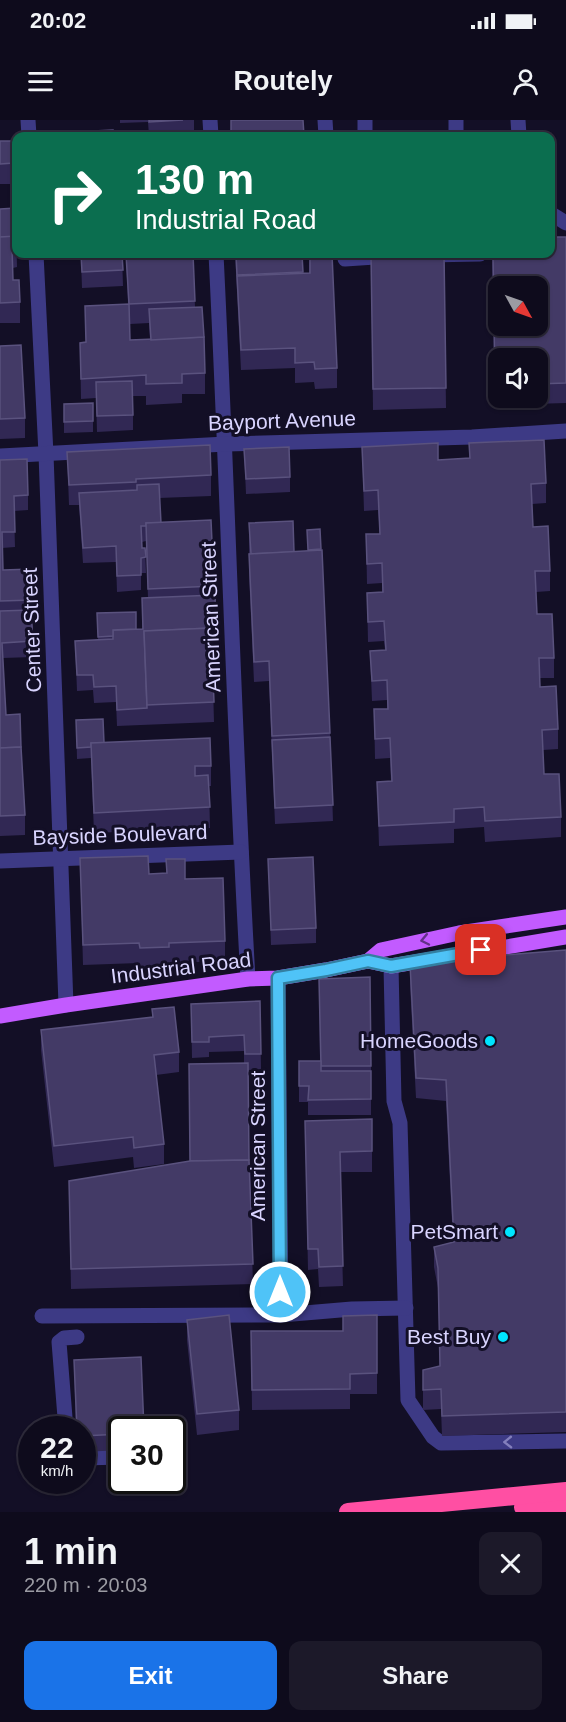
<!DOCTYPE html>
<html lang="en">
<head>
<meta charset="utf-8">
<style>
	:root { --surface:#0e0b1c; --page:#1c1929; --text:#f1f3f6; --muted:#9b9ba3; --line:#2e2b3b; --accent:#1a73e8 }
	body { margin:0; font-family:Arial,sans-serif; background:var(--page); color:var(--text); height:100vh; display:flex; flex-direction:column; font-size:22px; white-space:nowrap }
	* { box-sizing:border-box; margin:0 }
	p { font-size:20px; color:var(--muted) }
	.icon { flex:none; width:33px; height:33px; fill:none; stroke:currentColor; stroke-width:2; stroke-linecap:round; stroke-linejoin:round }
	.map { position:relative; height:1392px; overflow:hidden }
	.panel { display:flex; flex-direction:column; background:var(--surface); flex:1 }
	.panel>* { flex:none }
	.top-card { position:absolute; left:12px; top:12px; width:543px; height:126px; border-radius:12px; box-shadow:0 2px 4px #0004,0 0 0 2px var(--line); background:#0b6e4f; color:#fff; overflow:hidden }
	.needle { width:39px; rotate:130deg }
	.fabs { position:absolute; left:488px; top:156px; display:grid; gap:12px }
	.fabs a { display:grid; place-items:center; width:60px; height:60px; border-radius:12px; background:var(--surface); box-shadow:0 2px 4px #0004,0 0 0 2px var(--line); font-size:30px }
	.speed { position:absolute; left:18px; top:1296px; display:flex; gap:12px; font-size:30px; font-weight:700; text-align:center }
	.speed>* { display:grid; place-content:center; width:78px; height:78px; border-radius:50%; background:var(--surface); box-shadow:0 2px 4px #0004,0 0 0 2px var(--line); line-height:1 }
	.speed small { font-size:15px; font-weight:400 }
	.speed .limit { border:3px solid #111; border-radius:9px; background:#fff; color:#111 }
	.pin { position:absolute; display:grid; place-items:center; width:51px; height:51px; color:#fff; margin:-26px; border-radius:12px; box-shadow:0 3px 9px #0006 }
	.me { position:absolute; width:66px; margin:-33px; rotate:0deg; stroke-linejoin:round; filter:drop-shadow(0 0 4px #0008) }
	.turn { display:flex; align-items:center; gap:21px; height:126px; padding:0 24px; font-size:27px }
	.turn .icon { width:78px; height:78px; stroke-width:2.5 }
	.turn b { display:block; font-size:42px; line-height:51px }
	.round { display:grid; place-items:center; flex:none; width:63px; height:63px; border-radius:12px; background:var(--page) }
	.summary { display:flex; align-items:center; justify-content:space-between; height:102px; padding:0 24px }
	h1 { font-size:36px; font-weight:700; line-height:45px }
	.button { display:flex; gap:12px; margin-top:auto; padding:12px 24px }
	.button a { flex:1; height:69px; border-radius:12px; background:var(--accent); color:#fff; font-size:24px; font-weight:700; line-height:69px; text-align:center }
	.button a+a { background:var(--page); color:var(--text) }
	.status { display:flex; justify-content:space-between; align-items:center; height:42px; padding:0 30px; background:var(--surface); direction:ltr }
	.status svg { height:16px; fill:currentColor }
	header { display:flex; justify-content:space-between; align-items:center; height:78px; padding:0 24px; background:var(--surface); font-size:27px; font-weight:700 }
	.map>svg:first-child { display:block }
</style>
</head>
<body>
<div class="status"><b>20:02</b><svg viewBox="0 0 49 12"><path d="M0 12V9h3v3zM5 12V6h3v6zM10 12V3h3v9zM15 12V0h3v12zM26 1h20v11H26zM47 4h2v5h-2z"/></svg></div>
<header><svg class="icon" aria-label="menu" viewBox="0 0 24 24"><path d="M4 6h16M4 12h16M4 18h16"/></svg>Routely<svg class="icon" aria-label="person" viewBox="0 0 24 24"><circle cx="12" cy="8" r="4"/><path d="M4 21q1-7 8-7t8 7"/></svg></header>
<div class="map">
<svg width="566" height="1392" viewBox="0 0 566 1392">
	<rect width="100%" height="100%" fill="#130f26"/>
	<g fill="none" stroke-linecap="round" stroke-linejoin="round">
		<g stroke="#3d3a85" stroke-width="15">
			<polyline points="28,0 29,16"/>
			<polyline points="210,0 211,16"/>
			<polyline points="325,0 326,16"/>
			<polyline points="365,0 365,16"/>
			<polyline points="456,0 456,16"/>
			<polyline points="518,0 519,16"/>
			<polyline points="550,93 566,103"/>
			<polyline points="36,134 46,334 66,885"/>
			<path d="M 216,134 C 228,375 234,618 248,859"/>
			<polyline points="426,135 480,134"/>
			<polyline points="345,139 390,136"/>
			<polyline points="0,336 226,324 472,317 566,311"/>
			<polyline points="0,741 241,732"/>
			<polyline points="391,846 394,981 400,1003 408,1280 433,1317 441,1323 566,1321"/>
			<polyline points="278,858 281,1195"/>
			<polyline points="42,1196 281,1195 352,1189 406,1188"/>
			<polyline points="66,1310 59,1222 64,1218 77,1217"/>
			<polyline points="82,1338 122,1337"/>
		</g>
		<g stroke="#c25bff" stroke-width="15">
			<polyline points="368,841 381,830 459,813 566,797"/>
			<polyline points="0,896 66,885 248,859 278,858 326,850 368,841 391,846 566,817"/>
		</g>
		<g stroke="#ff4fa3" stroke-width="18">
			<polyline points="523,1387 566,1385"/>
			<polyline points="348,1392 566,1371"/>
		</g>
	</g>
	<g fill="#312854" fill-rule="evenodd">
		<polygon points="120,0 194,0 194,15 149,16 148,2 120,3"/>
		<polygon points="0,21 14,43 14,64 0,64"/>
		<polygon points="0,89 16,101 17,147 13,148 13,160 20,182 20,203 0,203"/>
		<path d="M 566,117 L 566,283 L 495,285 L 492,134 ZM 498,238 L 537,238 L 537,278 L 498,278 Z"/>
		<polygon points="75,134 122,134 123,166 82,168 81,140 75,140"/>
		<path d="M 126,134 L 193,134 L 195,187 L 205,253 L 205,274 L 182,274 L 182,283 L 146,285 L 146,276 L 133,276 L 133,310 L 97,312 L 96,278 L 81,279 L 80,223 L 86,222 L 85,186 L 128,184 ZM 149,203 L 150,220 L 130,220 L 130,204 Z"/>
		<polygon points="235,134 302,134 303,153 309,153 309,134 332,134 337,248 337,268 315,269 314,262 295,263 295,248 241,250"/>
		<polygon points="371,134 444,134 446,288 373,290"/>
		<polygon points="0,226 25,298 25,318 0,319"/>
		<polygon points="93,283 93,312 64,313 64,284"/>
		<polygon points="469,323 546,363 546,383 532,384 533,407 550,451 550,471 536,472 537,494 554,538 554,558 540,558 540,567 558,609 558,629 543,630 544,654 561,697 561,717 485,722 484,707 454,709 454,723 379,726 377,662 391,661 390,638 375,639 374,589 387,589 387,580 372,581 370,531 385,530 384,521 368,522 367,473 382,472 382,463 367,464 366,414 380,414 378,390 364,391 362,327 438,340 469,338"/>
		<polygon points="244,329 290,357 290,372 246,374"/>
		<polygon points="67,332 211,355 211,376 159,378 161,403 214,466 216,528 212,528 214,602 117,606 116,582 94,583 93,570 77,571 75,521 98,520 97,493 136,509 142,509 142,478 148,478 146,421 142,422 142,428 145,428 146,453 141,453 141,470 117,472 116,442 83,443 79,385 69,385"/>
		<polygon points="0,340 28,375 28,390 14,391 15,427 2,428 3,450 33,480 33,496 32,496 33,537 3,538 6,595 25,695 25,715 0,716"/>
		<polygon points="249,403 294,432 308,431 307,410 320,409 330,613 333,701 275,704 269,561 254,562 249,454"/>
		<polygon points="76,600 104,623 211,646 211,666 209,666 210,708 94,713 91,638 77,639"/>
		<polygon points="80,738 149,754 166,753 166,739 185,759 225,821 225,841 169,843 169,847 140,848 139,843 83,845"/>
		<polygon points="268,739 316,808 316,823 271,825"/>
		<polygon points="566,830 566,1312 442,1316 441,1289 423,1290 423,1250 440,1246 438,1168 434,1147 434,1127 453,1122 446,981 416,978 410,864 410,844"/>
		<polygon points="319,859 371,946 371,995 308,995 308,982 299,982 299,941 320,941"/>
		<polygon points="260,881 261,949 248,950 249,1040 253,1164 71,1169 69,1061 190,1041 244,943 244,931 209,932 209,937 192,938 191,884"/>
		<polygon points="152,889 179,932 179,952 156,955 164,1024 164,1044 134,1048 133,1037 54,1047 41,930 41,910 152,897"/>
		<polygon points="372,999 372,1052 340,1052 343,1166 319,1167 318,1149 308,1150 305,1001"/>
		<polygon points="377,1195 377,1274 350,1274 350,1289 252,1290 251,1211 343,1211"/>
		<polygon points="187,1200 239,1290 239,1310 197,1315 187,1220"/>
		<polygon points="74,1240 122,1310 122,1330 82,1332 82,1310 76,1310"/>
	</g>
	<g fill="#433a66" stroke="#5a527e" stroke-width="1.5" fill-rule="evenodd">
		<polygon points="149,0 183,0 149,2"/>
		<polygon points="231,0 303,0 304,16 231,16"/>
		<polygon points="113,10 113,16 53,16 52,13"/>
		<polygon points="0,21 13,21 14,43 0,44"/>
		<polygon points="15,88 16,117 0,117 0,89"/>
		<polygon points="16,116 16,127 12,128 13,160 19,160 20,182 0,183 0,117"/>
		<path d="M 550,117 L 566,117 L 566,263 L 537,264 L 537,238 L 498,238 L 498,265 L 495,265 L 493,134 L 550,134 ZM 498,166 L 537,166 L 537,206 L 498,206 Z"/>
		<polygon points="81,134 122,134 123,150 82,152"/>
		<polygon points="126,134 193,134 195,181 129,184"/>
		<polygon points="236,134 302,134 303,152 237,155"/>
		<polygon points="310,134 332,134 337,248 315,249 314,242 295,243 295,228 241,230 237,156 310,153"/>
		<polygon points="371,134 444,134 446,268 373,269"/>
		<polygon points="129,184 130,220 204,217 205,253 182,254 182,263 146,264 146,255 81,259 80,223 86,222 85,186"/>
		<polygon points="202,187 204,217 151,220 149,189"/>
		<polygon points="21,225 25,298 0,299 0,226"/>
		<polygon points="132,261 133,295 97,296 96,262"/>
		<polygon points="93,283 93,301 64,302 64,284"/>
		<polygon points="544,320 546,363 531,364 533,407 548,406 550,451 535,451 537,494 552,494 554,538 539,538 540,567 556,566 558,609 542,610 544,654 559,654 561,697 485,701 484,687 454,689 454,702 379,706 377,662 392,661 390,618 375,619 374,589 388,589 387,560 372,561 370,531 386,530 384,501 368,502 367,473 383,472 382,443 367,444 366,414 380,414 378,370 364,371 362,327 438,323 438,340 470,338 469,323"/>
		<polygon points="210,325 211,355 136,359 136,362 69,365 67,332"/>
		<polygon points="289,327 290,357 246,359 244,329"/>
		<polygon points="27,339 28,375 14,376 15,412 2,412 3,450 32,449 33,480 0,481 0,340"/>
		<polygon points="159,364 161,403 146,403 146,406 141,406 142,428 145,428 146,437 141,438 141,455 117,456 116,426 83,428 79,373 137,370 137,365"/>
		<polygon points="211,400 214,466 148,469 146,403"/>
		<polygon points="293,401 294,432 251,434 249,403"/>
		<polygon points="320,409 321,429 308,430 307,410"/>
		<polygon points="322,430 330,613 272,616 269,541 254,542 249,434"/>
		<polygon points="215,475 216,512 211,512 211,508 144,511 147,588 117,590 116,566 94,567 93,555 77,555 75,521 113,519 113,510 143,509 142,478"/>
		<polygon points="31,490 33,521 2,523 6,595 20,594 21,627 0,628 0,491"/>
		<polygon points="136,492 136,509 113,510 113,516 98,517 97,493"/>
		<polygon points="211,508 214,582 147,585 144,511"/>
		<polygon points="103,599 104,623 91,623 91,627 77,628 76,600"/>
		<polygon points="330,617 333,685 275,688 272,620"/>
		<polygon points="210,618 211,646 195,646 195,656 208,655 210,687 94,693 91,623"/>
		<polygon points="21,627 25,695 0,696 0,628"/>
		<polygon points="148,736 149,754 167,753 166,739 185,739 185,759 223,758 225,821 169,823 169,827 140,828 139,823 83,825 80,738"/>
		<polygon points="313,737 316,808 271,810 268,739"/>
		<polygon points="566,830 566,1292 442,1296 441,1269 423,1270 423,1250 440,1246 438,1148 434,1127 454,1122 446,960 416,958 410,844 444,840"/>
		<polygon points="370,857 371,946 321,946 319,859"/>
		<polygon points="260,881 261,934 245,934 244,915 209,917 209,922 192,922 191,884"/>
		<polygon points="174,887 179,932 154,935 164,1024 134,1028 133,1017 54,1026 41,910 153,897 152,889"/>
		<polygon points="299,941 321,941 321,951 371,951 371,979 308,980 309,966 299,966"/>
		<polygon points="248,943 249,1040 190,1041 189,944"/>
		<polygon points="372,999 372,1031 340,1032 343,1146 319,1147 318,1129 308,1129 305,1001"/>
		<polygon points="249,1040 253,1144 71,1149 69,1061 190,1041"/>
		<polygon points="229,1195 239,1290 197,1294 187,1200"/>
		<polygon points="377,1195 377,1253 350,1254 350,1269 252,1270 251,1211 343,1211 343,1196"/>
		<polygon points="141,1237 144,1310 122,1310 122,1314 82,1316 82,1310 77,1310 74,1240"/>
	</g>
	<defs><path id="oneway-chevron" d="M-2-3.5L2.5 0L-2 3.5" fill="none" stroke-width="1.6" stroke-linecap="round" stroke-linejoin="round" transform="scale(1.5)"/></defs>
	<use stroke="#623188" href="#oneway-chevron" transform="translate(425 820) rotate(168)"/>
	<use stroke="#837fbc" href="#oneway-chevron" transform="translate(508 1322) rotate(179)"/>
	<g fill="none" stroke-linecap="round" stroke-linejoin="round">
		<defs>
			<polyline id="route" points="280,1172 278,858 326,850 368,841 391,846 481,830"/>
		</defs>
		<use href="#route" stroke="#337fa1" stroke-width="15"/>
		<use href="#route" stroke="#4fc3f7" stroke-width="10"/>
	</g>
	<g fill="#00e5ff" stroke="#130f26" stroke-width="2">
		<circle cx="490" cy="921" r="6"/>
		<circle cx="510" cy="1112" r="6"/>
		<circle cx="503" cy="1217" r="6"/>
	</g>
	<g text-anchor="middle" stroke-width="6" stroke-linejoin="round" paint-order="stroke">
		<g font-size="21" fill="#d9d4ff" stroke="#130f26">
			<text transform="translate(282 301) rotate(-2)" y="7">Bayport Avenue</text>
			<text transform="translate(211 497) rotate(-92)" y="7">American Street</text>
			<text transform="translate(32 510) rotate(-92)" y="7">Center Street</text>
			<text transform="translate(120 715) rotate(-2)" y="7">Bayside Boulevard</text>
			<text transform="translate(181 848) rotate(-7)" y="7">Industrial Road</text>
			<text transform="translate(258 1026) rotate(-90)" y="7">American Street</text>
		</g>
		<g font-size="21" fill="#d9d4ff" stroke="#130f26" text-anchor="end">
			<text x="478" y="928">HomeGoods</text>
			<text x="498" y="1119">PetSmart</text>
			<text x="491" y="1224">Best Buy</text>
		</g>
	</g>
</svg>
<div class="fabs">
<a><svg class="needle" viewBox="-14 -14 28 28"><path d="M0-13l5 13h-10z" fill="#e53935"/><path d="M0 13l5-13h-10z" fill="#9b9ba3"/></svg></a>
<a><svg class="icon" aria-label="sound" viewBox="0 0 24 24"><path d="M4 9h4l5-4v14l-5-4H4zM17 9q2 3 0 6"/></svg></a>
</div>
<div class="speed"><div>22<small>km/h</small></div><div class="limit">30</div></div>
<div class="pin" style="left:481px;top:830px;background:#d93025"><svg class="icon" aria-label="arrive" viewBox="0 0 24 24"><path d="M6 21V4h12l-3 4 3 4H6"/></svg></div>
<svg class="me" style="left:280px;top:1172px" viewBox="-20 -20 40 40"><circle r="17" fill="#4fc3f7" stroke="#fff" stroke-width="3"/><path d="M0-11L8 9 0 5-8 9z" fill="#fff"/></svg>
<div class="top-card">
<div class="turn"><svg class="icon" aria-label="right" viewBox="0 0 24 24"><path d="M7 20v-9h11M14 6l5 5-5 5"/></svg><div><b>130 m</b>Industrial Road</div></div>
</div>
</div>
<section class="panel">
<div class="summary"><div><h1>1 min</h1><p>220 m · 20:03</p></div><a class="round"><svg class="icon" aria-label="close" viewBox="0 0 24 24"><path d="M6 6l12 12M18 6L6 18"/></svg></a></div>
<div class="button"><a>Exit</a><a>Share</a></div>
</section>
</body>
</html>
